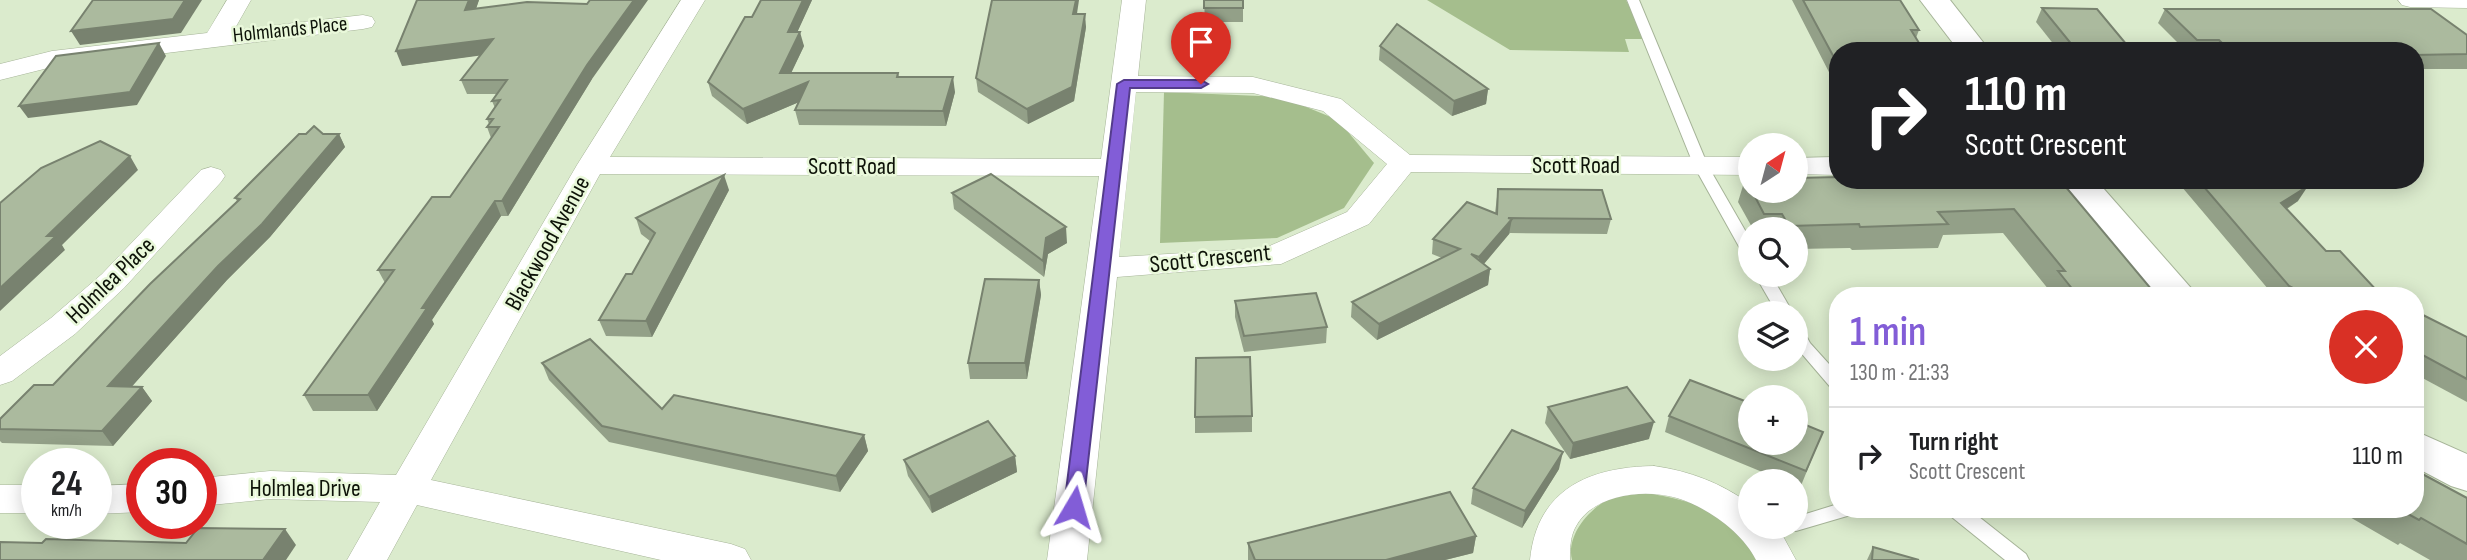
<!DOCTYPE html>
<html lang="en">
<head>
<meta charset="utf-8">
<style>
	:root { --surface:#fff; --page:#f6f6f6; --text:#202124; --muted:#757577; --line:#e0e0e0; --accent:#825dd7 }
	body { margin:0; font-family:"Sofia Sans Condensed",sans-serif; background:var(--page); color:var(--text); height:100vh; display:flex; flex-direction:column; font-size:26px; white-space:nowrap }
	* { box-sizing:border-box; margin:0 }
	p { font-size:23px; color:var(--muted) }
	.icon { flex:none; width:38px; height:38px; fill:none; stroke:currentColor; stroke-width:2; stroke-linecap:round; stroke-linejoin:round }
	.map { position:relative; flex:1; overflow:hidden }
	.side { position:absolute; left:1829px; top:287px; width:595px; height:231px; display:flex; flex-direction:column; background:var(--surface); border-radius:28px; box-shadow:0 4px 18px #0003 }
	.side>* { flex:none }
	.guide { position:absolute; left:1829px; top:42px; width:595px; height:147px; border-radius:28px; box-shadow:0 4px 18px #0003; background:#202124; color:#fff; overflow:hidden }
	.needle { width:46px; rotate:36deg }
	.buttons { position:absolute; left:1738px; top:133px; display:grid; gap:14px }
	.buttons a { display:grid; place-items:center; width:70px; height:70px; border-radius:50%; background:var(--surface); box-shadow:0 4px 18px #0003; font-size:35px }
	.speed { position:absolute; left:21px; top:448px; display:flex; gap:14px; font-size:35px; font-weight:700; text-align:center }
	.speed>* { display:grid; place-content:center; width:91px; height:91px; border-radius:50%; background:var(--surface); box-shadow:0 4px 18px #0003; line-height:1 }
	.speed small { font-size:18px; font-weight:400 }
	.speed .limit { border:10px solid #d22; background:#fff; color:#111 }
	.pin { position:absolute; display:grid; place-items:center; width:60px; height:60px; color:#fff; margin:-72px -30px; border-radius:50% 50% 50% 0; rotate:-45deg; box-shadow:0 0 7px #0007 }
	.pin .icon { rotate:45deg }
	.me { position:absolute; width:77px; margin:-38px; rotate:7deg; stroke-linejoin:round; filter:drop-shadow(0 0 5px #0008) }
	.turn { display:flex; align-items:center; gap:24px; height:147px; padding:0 21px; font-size:32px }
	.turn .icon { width:91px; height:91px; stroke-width:2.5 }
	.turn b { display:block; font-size:49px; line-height:60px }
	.round { display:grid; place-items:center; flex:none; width:74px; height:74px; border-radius:37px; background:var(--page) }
	.summary { display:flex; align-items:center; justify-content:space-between; height:119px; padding:0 21px }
	h1 { font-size:42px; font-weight:600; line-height:52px; color:var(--accent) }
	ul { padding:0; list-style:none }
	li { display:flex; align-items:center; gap:21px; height:98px; padding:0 21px; border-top:2px solid var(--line) }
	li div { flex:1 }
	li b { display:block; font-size:26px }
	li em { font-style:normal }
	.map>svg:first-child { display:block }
</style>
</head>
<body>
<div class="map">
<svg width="2467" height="560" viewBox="0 0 2467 560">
	<rect width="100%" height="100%" fill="#dbebcd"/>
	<g fill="#a5be8d">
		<polygon points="1427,0 1626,0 1645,39 1625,39 1629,52 1510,50"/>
		<polygon points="1164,92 1282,97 1338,120 1374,163 1344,208 1277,238 1160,243"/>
		<path d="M 1646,493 C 1698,501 1732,514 1760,560 L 1572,560 C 1566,537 1587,511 1607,500 C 1618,495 1635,495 1646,493 Z"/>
	</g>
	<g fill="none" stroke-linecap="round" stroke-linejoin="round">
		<defs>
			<g id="lane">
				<polygon points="1627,0 1639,0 1708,166 1750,239 1750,257 1742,252 1694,166"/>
				<polygon points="1755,275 1771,275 1793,313 1777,313"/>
				<polygon points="1796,326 1802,328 1810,343 1838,374 1838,391 1832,389 1796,347"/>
				<polygon points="1838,504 1838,509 1856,509 1854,514 1796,531 1788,527 1796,527 1796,517"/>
				<polygon points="1946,509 1969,509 2026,554 2029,560 2005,560 1948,514"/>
			</g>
			<g id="street">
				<polygon points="227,0 251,0 234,30 363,15 372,17 375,22 372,27 363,29 52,67 0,80 0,64 52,51 207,33"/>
				<path d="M 681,0 L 705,0 L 610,157 L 1101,159 L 1122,0 L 1146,0 L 1138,76 L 1253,77 L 1341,99 L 1410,155 L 1750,157 L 1750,175 L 1411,172 L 1369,224 L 1281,264 L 1117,277 L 1087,560 L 1047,560 L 1099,176 L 600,174 L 431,480 L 731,544 L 745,549 L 751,560 L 661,560 L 417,505 L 387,560 L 347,560 L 380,502 L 270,499 L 201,506 L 201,478 L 270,471 L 396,475 L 577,165 ZM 1136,92 L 1253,93 L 1323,111 L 1387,164 L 1347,212 L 1265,248 L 1119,257 Z"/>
				<polygon points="2398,0 2467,0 2467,8 2410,7 2402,5"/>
				<polygon points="1838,157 1838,175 1796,174 1796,158"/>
				<polygon points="211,167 221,170 225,176 221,182 124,288 75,334 12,381 0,385 0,356 51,318 102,274 201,170"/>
				<path d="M 1654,466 C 1690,471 1721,483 1750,504 L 1750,527 L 1778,527 L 1796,560 L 1756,560 C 1743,533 1707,507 1677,498 C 1644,488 1592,494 1575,528 C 1570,538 1570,549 1570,560 L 1530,560 C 1537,489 1589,467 1654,466 Z"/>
				<polygon points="142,484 142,512 96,514 96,486"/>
				<rect x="0" y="485" width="37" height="28"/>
			</g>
			<g id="secondary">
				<polygon points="1920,0 1950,0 1990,51 1959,51"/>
				<polygon points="2060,180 2096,180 2198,296 2155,296"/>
				<polygon points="2415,431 2467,454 2467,491 2451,486 2415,467"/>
			</g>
		</defs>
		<use href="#lane" stroke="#a6b498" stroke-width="2"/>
		<use href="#street" stroke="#a6b498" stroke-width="1"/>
		<use href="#secondary" stroke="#a6b498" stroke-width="2"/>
		<use href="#lane" fill="#fff" fill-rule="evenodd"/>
		<use href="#street" fill="#fff" fill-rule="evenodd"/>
		<use href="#secondary" fill="#fff" fill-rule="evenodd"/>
	</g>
	<g fill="#93a088">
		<polygon points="417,0 479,0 476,8 592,79 508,216 501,216 432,320 434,324 377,411 313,411 304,395 385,283 378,270 450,197 491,138 487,127 489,124 487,119 495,108 492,101 496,94 467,94 461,80 480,55 402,66"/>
		<polygon points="761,0 812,0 797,32 804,46 791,73 898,73 899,77 955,92 946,126 799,125 795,110 799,102 747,124 712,96 708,82 752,17"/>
		<polygon points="1204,0 1243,0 1243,22 1205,22"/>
		<polygon points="1792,0 1900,0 1919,30 1916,38 1838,51 1838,78 1832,78"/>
		<polygon points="2042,8 2132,51 2059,51 2036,22"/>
		<polygon points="2165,9 2467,54 2467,69 2415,69 2415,51 2186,51 2158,23"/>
		<polygon points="1077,14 1086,27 1074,101 1028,124 978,92 976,78"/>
		<polygon points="1380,46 1488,89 1486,104 1452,116 1379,60"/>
		<polygon points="323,134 339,134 345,147 270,237 227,280 131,387 142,387 152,401 113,446 2,443 0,441 0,419 53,385 237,201 235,198"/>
		<polygon points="1745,179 1750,179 1750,191 2060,180 2157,296 2047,296 2049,290 2003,233 1943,235 1938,248 1852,250 1850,248 1796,249 1796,229 1753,229 1738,202"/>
		<polygon points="2176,180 2257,180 2262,185 2298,201 2287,209 2326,251 2378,292 2385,296 2274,296"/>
		<polygon points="1498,189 1611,219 1607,234 1510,233 1484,264 1490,269 1488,285 1377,340 1351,317 1352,302 1442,258 1432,254 1433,239 1495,213"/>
		<polygon points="729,190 652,337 606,336 599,320 632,274 650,241 641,234 636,218"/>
		<polygon points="952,193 1067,243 1048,254 1044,277 954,209"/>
		<polygon points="1039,280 1041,295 1027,379 970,379 968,363"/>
		<polygon points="1235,301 1327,327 1326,343 1244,352 1235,317"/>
		<polygon points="2415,311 2467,337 2467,402 2415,374"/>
		<polygon points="542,363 662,409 864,435 868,451 840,492 609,442 549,380"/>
		<polygon points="1548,407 1649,439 1570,459 1545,423"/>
		<polygon points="1252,416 1252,432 1195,433 1195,417"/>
		<polygon points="1669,416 1823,432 1800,488 1796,486 1796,481 1784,481 1665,432"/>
		<polygon points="1015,456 1017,472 932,513 908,476 904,460"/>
		<polygon points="1559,469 1522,528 1471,504 1473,488"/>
		<polygon points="2467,498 2467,560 2430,560 2400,543 2398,545 2336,509 2415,509"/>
		<polygon points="1476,536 1473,553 1445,560 1248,560 1248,543"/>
		<polygon points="1873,547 1919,560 1867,560"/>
	</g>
	<g fill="#78826f">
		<polygon points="185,0 202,0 181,33 80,45 71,31"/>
		<polygon points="469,0 479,0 471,24 465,10"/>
		<polygon points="634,0 648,0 592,79 508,216 502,201 587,65"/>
		<polygon points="803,0 812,0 791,46 788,32"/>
		<polygon points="1076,0 1079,0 1075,27 1073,14"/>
		<polygon points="1085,14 1086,27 1074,101 1028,124 1027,109"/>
		<polygon points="800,32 804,46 784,88 780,73"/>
		<polygon points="493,39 499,53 402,66 396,51"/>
		<polygon points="159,43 166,56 137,105 28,118 19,106"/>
		<polygon points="953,77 955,92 946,126 943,111"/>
		<polygon points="808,82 811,97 747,124 743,109"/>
		<polygon points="1488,89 1486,104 1452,116 1454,101"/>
		<polygon points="339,134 345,147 270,237 227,280 119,401 108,386"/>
		<polygon points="130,156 138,170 62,245 65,250 0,311 0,288 47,236"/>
		<polygon points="724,175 729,190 652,337 646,321"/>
		<polygon points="2308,186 2298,201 2272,218 2281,203"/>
		<polygon points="495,201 501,216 432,320 434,324 377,411 368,395 422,308"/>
		<polygon points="1512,219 1509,234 1477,272 1479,257"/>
		<polygon points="1066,227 1067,243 1048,254 1044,277 1043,261 1046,238"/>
		<polygon points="1490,269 1488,285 1377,340 1379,324"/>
		<polygon points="1039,280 1041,295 1027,379 1025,363"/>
		<polygon points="142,387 152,401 113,446 102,431"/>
		<polygon points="1654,422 1649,439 1570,459 1573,443"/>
		<polygon points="864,435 868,451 840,492 836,476"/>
		<polygon points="1563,452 1559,469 1522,528 1525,511"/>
		<polygon points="1015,456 1017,472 932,513 929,497"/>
		<polygon points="285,529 296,545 286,560 263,560"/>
		<polygon points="1476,536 1473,553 1445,560 1386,560"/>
	</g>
	<g fill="#abba9e" stroke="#78826f" stroke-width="2">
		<polygon points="93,0 185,0 173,19 71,31"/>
		<polygon points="417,0 469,0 465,10 527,2 587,4 590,0 634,0 587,65 502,201 495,201 422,308 427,308 368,395 304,395 394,270 378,270 432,197 450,197 499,127 487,127 493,119 487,119 500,100 492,101 507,80 461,80 493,39 396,51"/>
		<polygon points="761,0 803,0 788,32 800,32 780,73 898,73 897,77 953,77 943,111 795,110 808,82 743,109 708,82 745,17 752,17"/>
		<polygon points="992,0 1076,0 1073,14 1085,14 1072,87 1027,109 976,78"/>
		<rect x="1204" y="0" width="39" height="8"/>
		<polygon points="1803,0 1900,0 1919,30 1911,30 1924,51 1838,51 1837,63"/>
		<polygon points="2042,8 2097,9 2132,51 2077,51"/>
		<polygon points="2165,9 2431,9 2467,35 2467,54 2415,55 2415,51 2282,51 2275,45 2224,45 2219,40 2197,40"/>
		<polygon points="1397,24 1488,89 1454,101 1380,46"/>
		<polygon points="159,43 130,92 19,106 56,56"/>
		<polygon points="314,126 323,134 339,134 262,224 218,266 108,386 142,387 102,431 0,429 0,419 34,385 53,385 150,284 240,199 235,198 299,134 306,134"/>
		<polygon points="100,141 130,156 47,236 56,236 0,288 0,203 41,168"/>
		<polygon points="991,174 1066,227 1046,238 1043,261 952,193"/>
		<polygon points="724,175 646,321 599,320 626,274 632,274 655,233 636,218"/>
		<polygon points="1838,177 1838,180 2060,180 2157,296 2078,296 2058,271 2065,271 2014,209 1938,212 1948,224 1860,227 1859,224 1789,226 1782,214 1764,214 1752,191 1796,191 1796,178"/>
		<polygon points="1745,179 1750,179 1750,188"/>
		<polygon points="2198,180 2257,180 2262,185 2308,186 2281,203 2326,251 2340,251 2378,292 2385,296 2308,296 2289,286"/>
		<polygon points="1498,189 1602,190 1611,219 1508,218 1512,219 1479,257 1471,254 1490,269 1379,324 1352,302 1460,249 1433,239 1467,202 1497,214"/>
		<polygon points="985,279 1039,280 1025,363 968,363"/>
		<polygon points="1316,293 1327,327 1244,336 1235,301"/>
		<polygon points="2415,311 2467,337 2467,379 2415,351"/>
		<polygon points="590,339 662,409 674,395 864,435 836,476 602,426 542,363"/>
		<polygon points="1250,357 1252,416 1195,417 1196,358"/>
		<polygon points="1690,380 1750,403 1750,443 1796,443 1796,421 1823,432 1806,471 1669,416"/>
		<polygon points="1627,387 1654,422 1573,443 1548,407"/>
		<polygon points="988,421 1015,456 929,497 904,460"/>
		<polygon points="1512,430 1563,452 1525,511 1473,488"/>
		<polygon points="2415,470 2467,498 2467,544 2421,518 2419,520 2399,509 2415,509"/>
		<polygon points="1450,492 1476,536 1386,560 1255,560 1248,543"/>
		<polygon points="198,528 285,529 263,560 0,560 0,542 42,543 46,539 186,543"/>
		<polygon points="1873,547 1919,560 1872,560"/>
	</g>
	<polygon fill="#825dd7" stroke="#543c8c" stroke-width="2" points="1124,80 1201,80 1208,84 1201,88 1130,88 1083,507 1081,512 1074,514 1067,512 1064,507 1117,84"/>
	<g text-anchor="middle" stroke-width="5" stroke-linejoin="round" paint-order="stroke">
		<g font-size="21" fill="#0d1208" stroke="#e9f8da">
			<text transform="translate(290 29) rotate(-6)" y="7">Holmlands Place</text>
		</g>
		<g font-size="24" fill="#0d1208" stroke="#e9f8da">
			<text x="1576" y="173">Scott Road</text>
			<text x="852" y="174">Scott Road</text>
			<text transform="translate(547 243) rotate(-61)" y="8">Blackwood Avenue</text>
			<text transform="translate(1210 258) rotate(-6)" y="8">Scott Crescent</text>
			<text transform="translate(110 280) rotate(-44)" y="8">Holmlea Place</text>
			<text x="305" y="496">Holmlea Drive</text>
		</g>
	</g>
</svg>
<div class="buttons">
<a><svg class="needle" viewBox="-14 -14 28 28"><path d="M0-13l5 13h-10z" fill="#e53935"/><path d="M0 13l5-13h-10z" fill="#757577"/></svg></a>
<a><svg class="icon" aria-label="search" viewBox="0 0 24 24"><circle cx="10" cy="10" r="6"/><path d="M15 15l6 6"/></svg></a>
<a><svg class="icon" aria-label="layers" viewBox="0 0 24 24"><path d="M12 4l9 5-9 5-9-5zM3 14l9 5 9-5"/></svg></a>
<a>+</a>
<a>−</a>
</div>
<div class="speed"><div>24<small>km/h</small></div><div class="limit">30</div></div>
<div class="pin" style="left:1201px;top:84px;background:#d93025"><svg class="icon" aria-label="arrive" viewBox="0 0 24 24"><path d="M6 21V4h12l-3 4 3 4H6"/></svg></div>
<svg class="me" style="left:1074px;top:507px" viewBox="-20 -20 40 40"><path d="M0-17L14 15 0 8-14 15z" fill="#825dd7" stroke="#fff" stroke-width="4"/></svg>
<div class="guide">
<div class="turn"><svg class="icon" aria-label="right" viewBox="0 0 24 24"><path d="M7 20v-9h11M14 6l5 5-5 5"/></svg><div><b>110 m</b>Scott Crescent</div></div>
</div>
<section class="side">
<div class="summary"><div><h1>1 min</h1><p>130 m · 21:33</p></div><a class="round" style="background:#d93025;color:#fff"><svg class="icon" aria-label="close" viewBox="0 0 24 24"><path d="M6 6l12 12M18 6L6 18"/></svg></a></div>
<ul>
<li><svg class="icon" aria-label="right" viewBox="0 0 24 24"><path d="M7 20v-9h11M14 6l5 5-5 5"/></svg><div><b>Turn right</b><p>Scott Crescent</p></div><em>110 m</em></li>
</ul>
</section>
</div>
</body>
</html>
